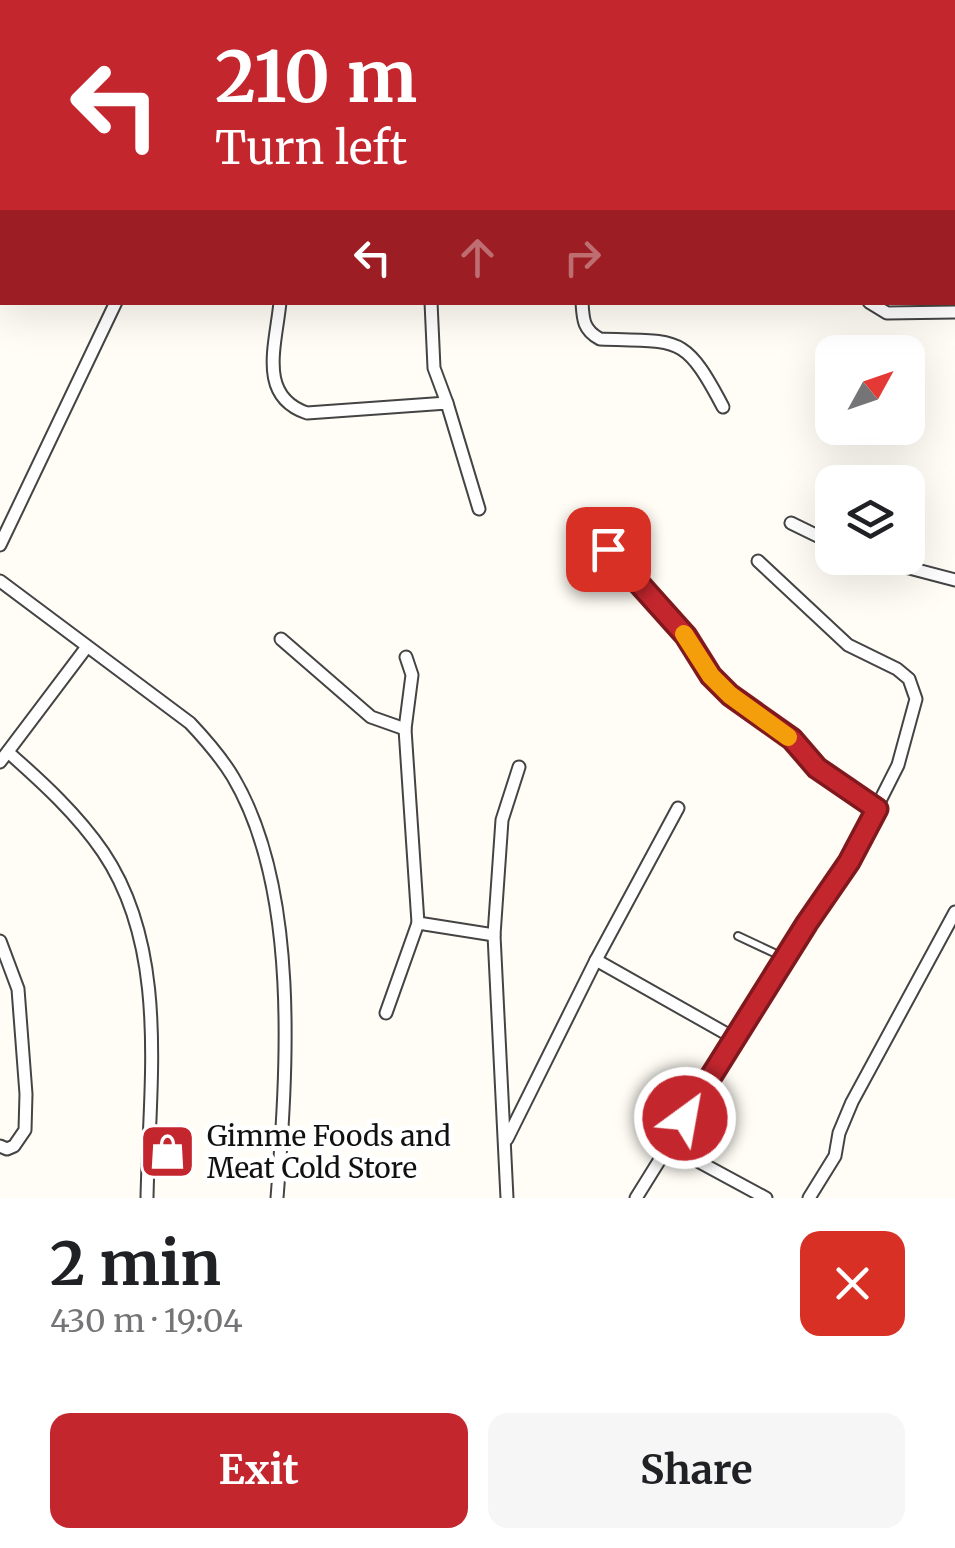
<!DOCTYPE html>
<html lang="en">
<head>
<meta charset="utf-8">
<style>
	:root { --surface:#fff; --page:#f6f6f6; --text:#202124; --muted:#757577; --accent:#c4262e }
	body { margin:0; font-family:Merriweather,serif; background:var(--page); color:var(--text); height:100vh; display:flex; flex-direction:column; font-size:38px; white-space:nowrap }
	* { box-sizing:border-box; margin:0 }
	p { font-size:32px; color:var(--muted) }
	.icon { flex:none; width:55px; height:55px; fill:none; stroke:currentColor; stroke-width:2; stroke-linecap:round; stroke-linejoin:round }
	.map { position:relative; height:1198px; overflow:hidden }
	.details { display:flex; flex-direction:column; background:var(--surface); flex:1 }
	.details>* { flex:none }
	.banner { position:absolute; left:0px; top:0px; width:955px; height:305px; box-shadow:0 10px 40px #0002; background:#c4262e; color:#fff; overflow:hidden }
	.needle { width:65px; rotate:50deg }
	.controls { position:absolute; left:815px; top:335px; display:grid; gap:20px }
	.controls a { display:grid; place-items:center; width:110px; height:110px; border-radius:20px; background:var(--surface); box-shadow:0 10px 40px #0002; font-size:50px }
	.pin { position:absolute; display:grid; place-items:center; width:85px; height:85px; color:#fff; margin:-42px; border-radius:20px; box-shadow:0 5px 15px #0006 }
	.me { position:absolute; width:110px; margin:-55px; rotate:32deg; stroke-linejoin:round; filter:drop-shadow(0 0 8px #0008) }
	.turn { display:flex; align-items:center; gap:35px; height:210px; padding:0 50px; font-size:45px }
	.turn .icon { width:130px; height:130px; stroke-width:2.5 }
	.turn b { display:block; font-size:70px; line-height:85px }
	.lanes { display:flex; align-items:center; height:95px; padding:0 50px; background:#0003; justify-content:center; gap:50px; direction:ltr }
	.lanes .off { opacity:.35 }
	.round { display:grid; place-items:center; flex:none; width:105px; height:105px; border-radius:20px; background:var(--page) }
	.summary { display:flex; align-items:center; justify-content:space-between; height:170px; padding:0 50px }
	h1 { font-size:60px; font-weight:700; line-height:75px }
	.button { display:flex; gap:20px; margin-top:auto; padding:20px 50px }
	.button a { flex:1; height:115px; border-radius:20px; background:var(--accent); color:#fff; font-size:40px; font-weight:700; line-height:115px; text-align:center }
	.button a+a { background:var(--page); color:var(--text) }
	.map>svg:first-child { display:block }
</style>
</head>
<body>
<div class="map">
<svg width="955" height="1198" viewBox="0 0 955 1198">
	<rect width="100%" height="100%" fill="#fffdf5"/>
	<g fill="none" stroke-linecap="round" stroke-linejoin="round">
		<defs>
			<polyline id="lane" points="738,936 785,958"/>
			<g id="street">
				<polyline points="195,0 196,2"/>
				<polyline points="567,0 567,2"/>
				<polyline points="823,0 823,2"/>
				<polyline points="77,2 77,0"/>
				<polyline points="159,2 160,0"/>
				<polyline points="441,2 442,0"/>
				<path d="M 280,302 C 276,345 257,396 307,413 L 447,403 L 479,509"/>
				<polyline points="431,302 434,368 447,403"/>
				<path d="M 582,302 C 583,319 583,330 600,339 C 679,342 684,333 723,407"/>
				<polyline points="869,302 887,313 955,312"/>
				<polyline points="791,523 832,543"/>
				<polyline points="0,545 116,302"/>
				<polyline points="607,549 686,636 711,677 729,695 791,739 817,768 877,809"/>
				<polyline points="871,558 955,580"/>
				<path d="M 0,581 L 190,723 C 206,740 221,757 233,777 C 300,890 287,1071 277,1198"/>
				<polyline points="281,639 371,717 405,729"/>
				<polyline points="406,657 412,675 405,729 418,923 494,935"/>
				<path d="M 8,752 C 42,782 77,814 103,852 C 170,951 149,1085 147,1198"/>
				<polyline points="0,762 86,648"/>
				<polyline points="0,941 18,989 26,1094 25,1130 14,1146 7,1149 0,1146"/>
				<polyline points="596,960 734,1038"/>
				<polyline points="386,1013 418,923"/>
				<polyline points="507,1139 596,960 678,808"/>
				<polyline points="668,1145 766,1198"/>
				<polyline points="507,1198 494,935 502,820 519,767"/>
				<polyline points="636,1198 807,923 849,862 898,765 916,699 909,679 897,669 848,645 758,561"/>
				<polyline points="809,1198 835,1156 839,1133 852,1102 955,912"/>
			</g>
		</defs>
		<use href="#lane" stroke="#444" stroke-width="10"/>
		<use href="#street" stroke="#444" stroke-width="15"/>
		<use href="#lane" stroke="#fff" stroke-width="6"/>
		<use href="#street" stroke="#fff" stroke-width="11"/>
	</g>
	<g fill="none" stroke-linecap="round" stroke-linejoin="round">
		<defs>
			<polyline id="route" points="608,549 686,636 711,676 730,695 792,739 817,768 877,809 849,862 807,923 685,1118"/>
		</defs>
		<use href="#route" stroke="#7f191e" stroke-width="25"/>
		<use href="#route" stroke="#c4262e" stroke-width="18"/>
		<polyline stroke="#f59e0b" stroke-width="18" points="684,634 711,676 730,695 788,737"/>
	</g>
	<defs>
		<symbol id="shop-square" viewBox="-11 -11 22 22"><rect x="-9" y="-9" width="18" height="18" rx="4" fill="#c4262e" stroke="#fff"/><path d="M-5-2.5h2.3a2.7 3.5 0 0 1 5.4 0H5L5.5 6h-11ZM-1.5-2.5h3a1.5 2.3 0 0 0-3 0Z" fill="#fff"/></symbol>
	</defs>
	<g fill-rule="evenodd">
		<use href="#shop-square" x="136" y="1120" width="63" height="63"/>
	</g>
	<g text-anchor="middle" stroke-width="10" stroke-linejoin="round" paint-order="stroke">
		<g font-size="28" fill="#111" stroke="#fff" text-anchor="start">
			<text x="207" y="1146">Gimme Foods and<tspan x="207" dy="32">Meat Cold Store</tspan></text>
		</g>
	</g>
</svg>
<div class="controls">
<a><svg class="needle" viewBox="-14 -14 28 28"><path d="M0-13l5 13h-10z" fill="#e53935"/><path d="M0 13l5-13h-10z" fill="#757577"/></svg></a>
<a><svg class="icon" aria-label="layers" viewBox="0 0 24 24"><path d="M12 4l9 5-9 5-9-5zM3 14l9 5 9-5"/></svg></a>
</div>
<div class="pin" style="left:608px;top:549px;background:#d93025"><svg class="icon" aria-label="arrive" viewBox="0 0 24 24"><path d="M6 21V4h12l-3 4 3 4H6"/></svg></div>
<svg class="me" style="left:685px;top:1118px" viewBox="-20 -20 40 40"><circle r="17" fill="#c4262e" stroke="#fff" stroke-width="3"/><path d="M0-11L8 9 0 5-8 9z" fill="#fff"/></svg>
<div class="banner">
<div class="turn"><svg class="icon" aria-label="left" viewBox="0 0 24 24"><path d="M17 20v-9H6M10 6l-5 5 5 5"/></svg><div><b>210 m</b>Turn left</div></div>
<div class="lanes"><svg class="icon" aria-label="left" viewBox="0 0 24 24"><path d="M17 20v-9H6M10 6l-5 5 5 5"/></svg><svg class="icon off" aria-label="ahead" viewBox="0 0 24 24"><path d="M12 20V5M6 11l6-6 6 6"/></svg><svg class="icon off" aria-label="right" viewBox="0 0 24 24"><path d="M7 20v-9h11M14 6l5 5-5 5"/></svg></div>
</div>
</div>
<section class="details">
<div class="summary"><div><h1>2 min</h1><p>430 m · 19:04</p></div><a class="round" style="background:#d93025;color:#fff"><svg class="icon" aria-label="close" viewBox="0 0 24 24"><path d="M6 6l12 12M18 6L6 18"/></svg></a></div>
<div class="button"><a>Exit</a><a>Share</a></div>
</section>
</body>
</html>
